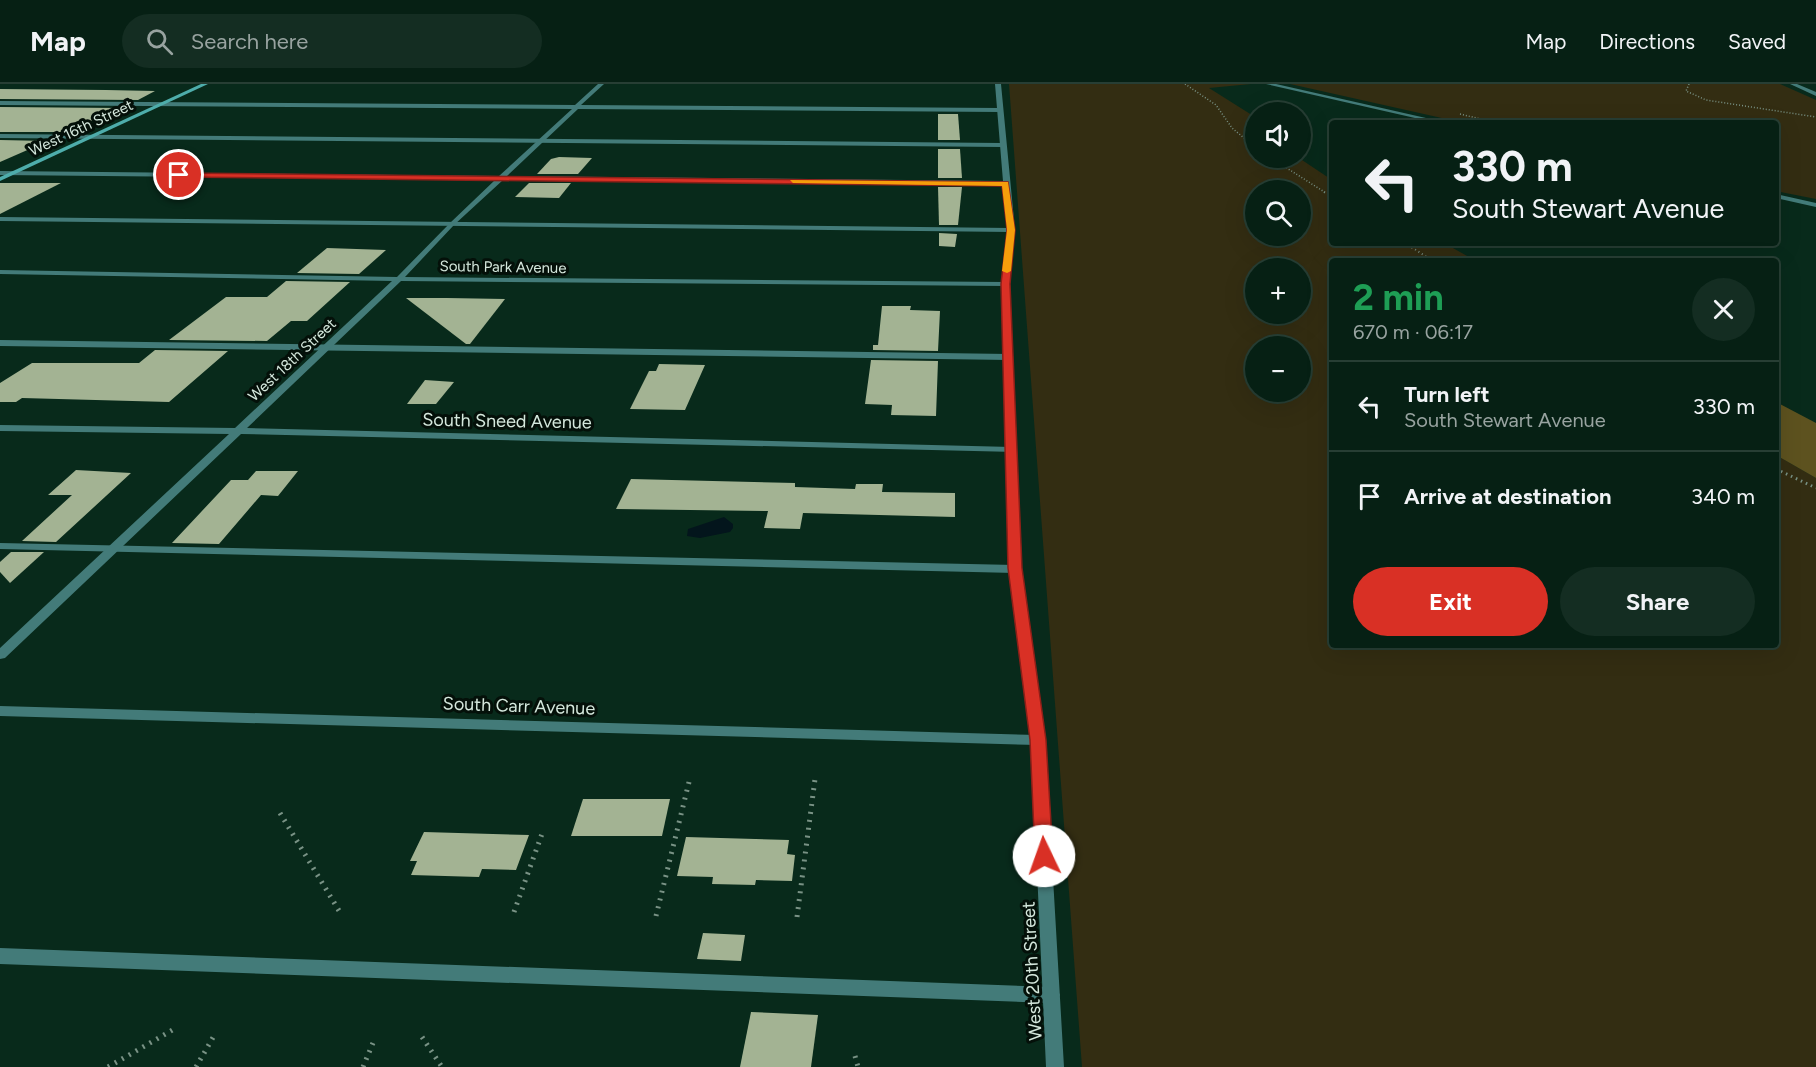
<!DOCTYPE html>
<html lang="en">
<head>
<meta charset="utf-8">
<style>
	:root { --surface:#062014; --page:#142d22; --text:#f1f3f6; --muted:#98a3a0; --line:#273e34; --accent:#d93025 }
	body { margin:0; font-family:Figtree,sans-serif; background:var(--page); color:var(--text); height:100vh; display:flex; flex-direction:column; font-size:22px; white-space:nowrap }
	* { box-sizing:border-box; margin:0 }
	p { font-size:20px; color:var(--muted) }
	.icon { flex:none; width:33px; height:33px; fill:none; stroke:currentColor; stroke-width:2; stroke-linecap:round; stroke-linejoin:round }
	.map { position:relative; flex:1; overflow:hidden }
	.sheet { position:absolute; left:1329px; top:174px; width:450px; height:390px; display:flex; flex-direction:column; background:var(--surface); border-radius:6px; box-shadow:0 6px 24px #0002,0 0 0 2px var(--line) }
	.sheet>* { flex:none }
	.banner { position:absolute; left:1329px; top:36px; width:450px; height:126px; border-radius:6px; box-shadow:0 6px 24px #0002,0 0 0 2px var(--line); background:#062014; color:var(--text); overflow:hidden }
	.tools { position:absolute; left:1245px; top:18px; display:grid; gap:12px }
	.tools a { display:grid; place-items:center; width:66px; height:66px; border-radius:50%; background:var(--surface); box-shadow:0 6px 24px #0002,0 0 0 2px var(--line); font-size:30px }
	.pin { position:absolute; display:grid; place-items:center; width:51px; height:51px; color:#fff; margin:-26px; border:3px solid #fff; border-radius:50%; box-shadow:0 2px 6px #0007 }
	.me { position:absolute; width:66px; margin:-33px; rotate:357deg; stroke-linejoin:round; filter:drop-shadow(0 0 4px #0008) }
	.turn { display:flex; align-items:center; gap:21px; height:126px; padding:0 24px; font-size:27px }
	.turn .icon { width:78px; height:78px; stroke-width:2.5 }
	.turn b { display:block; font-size:42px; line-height:51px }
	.round { display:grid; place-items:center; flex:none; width:63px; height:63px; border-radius:32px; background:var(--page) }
	.head { display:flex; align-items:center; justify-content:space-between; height:102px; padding:0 24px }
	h1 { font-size:36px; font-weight:700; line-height:45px; color:#1e9e55 }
	.primary-button { display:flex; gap:12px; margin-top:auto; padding:12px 24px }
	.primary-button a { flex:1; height:69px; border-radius:36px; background:var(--accent); color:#fff; font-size:24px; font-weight:700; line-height:69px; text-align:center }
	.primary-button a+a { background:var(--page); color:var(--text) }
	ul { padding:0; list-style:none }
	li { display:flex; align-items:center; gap:18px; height:90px; padding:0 24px; border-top:2px solid var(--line) }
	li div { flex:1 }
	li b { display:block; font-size:22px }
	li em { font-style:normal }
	header { display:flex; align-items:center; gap:36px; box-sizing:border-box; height:84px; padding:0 30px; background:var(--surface); border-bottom:2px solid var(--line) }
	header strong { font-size:28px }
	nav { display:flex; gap:33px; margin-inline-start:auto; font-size:21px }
	.search { width:420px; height:54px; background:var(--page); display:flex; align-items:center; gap:15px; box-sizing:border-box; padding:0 21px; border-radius:33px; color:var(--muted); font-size:22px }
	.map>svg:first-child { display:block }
</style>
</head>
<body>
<header>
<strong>Map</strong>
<div class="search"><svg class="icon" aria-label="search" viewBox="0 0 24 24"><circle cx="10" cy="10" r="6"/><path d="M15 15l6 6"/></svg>Search here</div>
<nav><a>Map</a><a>Directions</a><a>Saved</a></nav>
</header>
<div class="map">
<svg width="1816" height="983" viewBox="0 0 1816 983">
	<rect width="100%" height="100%" fill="#082a1b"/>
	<g fill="#332d12" fill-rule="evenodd">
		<path d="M 1009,0 L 1251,0 L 1209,4 L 1255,33 L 1256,74 L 1299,74 L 1332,96 L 1332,159 L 1444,159 L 1476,177 L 1332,177 L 1332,561 L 1776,561 L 1776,371 L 1816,394 L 1816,983 L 1082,983 ZM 1256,106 L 1300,106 L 1300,152 L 1256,152 ZM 1256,184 L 1300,184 L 1300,230 L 1256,230 ZM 1256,262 L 1300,262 L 1300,308 L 1256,308 Z"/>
		<polygon points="1290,0 1780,0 1816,16 1816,115 1776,107 1776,39 1464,39"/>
	</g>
	<polygon fill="#5d521f" points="1776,318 1816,339 1816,394 1776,371"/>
	<polygon fill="#03151c" points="724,433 733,440 733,444 730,448 700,454 687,452 688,445"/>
	<g fill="#a3b393">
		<polygon points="0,5 106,6 155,7 138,16 0,15"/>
		<polygon points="0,23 120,24 68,48 0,48"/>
		<polygon points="938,30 958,30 960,56 938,56"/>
		<polygon points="0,56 48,57 0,78"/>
		<polygon points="938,65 960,65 962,94 938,94"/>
		<polygon points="559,73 592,74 578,90 537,90 551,75"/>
		<polygon points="0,99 61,99 0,130"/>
		<polygon points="529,99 571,99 559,114 515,113"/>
		<polygon points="938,103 962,103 958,141 939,141"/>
		<polygon points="939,149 957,150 955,163 939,162"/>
		<polygon points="327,164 386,166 359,190 297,189"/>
		<polygon points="286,197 350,198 307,237 291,237 267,257 169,256 226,213 267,213"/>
		<polygon points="406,214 447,214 505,215 470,260 466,260"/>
		<polygon points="882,222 911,222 910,226 940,227 938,267 873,266 873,261 878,261"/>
		<polygon points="155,266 228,267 169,318 22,314 16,318 0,318 0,299 32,279 139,279"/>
		<polygon points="871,276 938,277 936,332 891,331 892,321 865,320"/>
		<polygon points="659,280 705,281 685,326 630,325 649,287 656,287"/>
		<polygon points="425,296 454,298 436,320 407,320"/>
		<polygon points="76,386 131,389 56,458 22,457 72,411 48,411"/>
		<polygon points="256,387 298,387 278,412 261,411 219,460 172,459 231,396 248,396"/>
		<polygon points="631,395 795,399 795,403 855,405 856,400 883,400 882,408 955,409 955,433 803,429 800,445 764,444 768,427 616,425"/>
		<polygon points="11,468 44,468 10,499 0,488 0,478"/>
		<polygon points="583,715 670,715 662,752 571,752"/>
		<polygon points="424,748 529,751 516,786 482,785 479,793 411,791 417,777 410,777"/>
		<polygon points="686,753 789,756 787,770 795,771 792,797 756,796 755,801 712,800 713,793 677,792"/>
		<polygon points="703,849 745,851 741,877 697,875"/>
		<polygon points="751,928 818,931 811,983 740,983"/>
	</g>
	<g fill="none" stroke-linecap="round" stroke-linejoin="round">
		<g stroke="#799285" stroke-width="1.5" stroke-dasharray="1 2" stroke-linecap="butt">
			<polyline points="1185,0 1216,21 1232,44 1256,64"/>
			<polyline points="1689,0 1686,7 1706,16 1816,33"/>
			<polyline points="1460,30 1497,39"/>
			<polyline points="1271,74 1326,109"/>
		</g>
		<g stroke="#799285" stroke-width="2" stroke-dasharray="1 3" stroke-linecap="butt">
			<polyline points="1324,108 1332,113"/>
			<polyline points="1405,159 1433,177"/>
		</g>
		<polyline stroke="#799285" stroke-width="3" stroke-dasharray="1.5 4" stroke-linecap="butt" points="1776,385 1816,404"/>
		<g stroke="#799285" stroke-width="5" stroke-dasharray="2 6" stroke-linecap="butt">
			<polyline points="280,729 341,830"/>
			<polyline points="514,828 543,747"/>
			<polyline points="656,832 690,694"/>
			<polyline points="797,833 815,695"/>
			<polyline points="422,953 442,983"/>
			<polyline points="855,972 858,983"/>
			<polyline points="108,983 176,944"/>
			<polyline points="196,983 215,950"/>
			<polyline points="363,983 375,954"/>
		</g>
		<g fill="#437b79" fill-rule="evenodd">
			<polygon points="0,50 1001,59 1004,61 1001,63 0,54"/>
			<polygon points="0,133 1011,144 1015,146 1011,148 0,137"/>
			<polygon points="0,256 1009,270 1013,273 1009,276 0,262"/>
			<polygon points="0,459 1015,481 1021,485 1015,489 0,465"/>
			<polygon points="0,864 1051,903 1057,905 1060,911 1057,917 1051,919 0,880"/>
		</g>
		<g fill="#437b79" fill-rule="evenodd">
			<polygon points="598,0 604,0 581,21 999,24 1002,26 999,28 578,25 507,92 1005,97 1008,99 1005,101 503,96 454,141 405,193 1005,198 1009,200 1005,202 401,197 247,344 1012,363 1017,366 1016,368 241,350 5,574 0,575 0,564 229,350 0,347 0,341 235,344 392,197 0,190 0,186 397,193 450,139 495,96 0,91 0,87 499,92 572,25 0,21 0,17 575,21"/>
			<polygon points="1790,0 1797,0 1816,8 1816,12"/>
			<polygon points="0,622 1038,651 1043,652 1045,656 1043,660 1038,661 0,632"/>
		</g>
		<g fill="#437b79" fill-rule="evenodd">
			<polygon points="995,0 1001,0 1015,146 1009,200 1021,485 1045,656 1064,983 1046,983 1031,656 1009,485 1001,200 1007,146"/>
			<polygon points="1266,0 1276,0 1448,39 1437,39"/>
			<polygon points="1776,110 1816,119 1816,123 1776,114"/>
		</g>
		<polygon fill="#4eadab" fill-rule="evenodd" points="201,0 208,0 0,97 0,93"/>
	</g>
	<polygon fill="#d93025" stroke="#8d1f18" stroke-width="1.5" points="179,89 1008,98 1015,146 1010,200 1022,484 1046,656 1053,772 1050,777 1044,779 1037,777 1035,772 1030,656 1008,484 1001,200 1007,146 1002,102 176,93"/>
	<polygon fill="#f59e0b" points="790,96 1008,98 1015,146 1011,187 1007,189 1002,187 1007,146 1002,102 793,99"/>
	<g text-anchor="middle" stroke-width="6" stroke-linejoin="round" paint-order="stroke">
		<g font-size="15" fill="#d5e8dd" stroke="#041009">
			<text transform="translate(81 44) rotate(-25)" y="5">West 16th Street</text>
			<text transform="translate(503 183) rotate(1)" y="5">South Park Avenue</text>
			<text transform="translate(292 276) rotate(-43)" y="5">West 18th Street</text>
		</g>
		<g font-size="18" fill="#d5e8dd" stroke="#041009">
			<text transform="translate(507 337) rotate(1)" y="6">South Sneed Avenue</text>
			<text transform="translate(519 622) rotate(2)" y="6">South Carr Avenue</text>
			<text transform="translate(1032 887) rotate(-93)" y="6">West 20th Street</text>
		</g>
	</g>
</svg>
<div class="tools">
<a><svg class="icon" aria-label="sound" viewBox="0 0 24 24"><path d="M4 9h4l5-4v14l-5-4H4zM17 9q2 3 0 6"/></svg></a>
<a><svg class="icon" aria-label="search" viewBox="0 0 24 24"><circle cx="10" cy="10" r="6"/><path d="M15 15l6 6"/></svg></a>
<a>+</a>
<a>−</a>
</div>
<div class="pin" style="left:179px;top:91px;background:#d93025"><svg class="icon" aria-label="arrive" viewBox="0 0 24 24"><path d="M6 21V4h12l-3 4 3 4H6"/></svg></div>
<svg class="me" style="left:1044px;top:772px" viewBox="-20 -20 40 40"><circle r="19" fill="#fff"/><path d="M0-13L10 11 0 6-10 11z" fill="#d93025"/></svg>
<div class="banner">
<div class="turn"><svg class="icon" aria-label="left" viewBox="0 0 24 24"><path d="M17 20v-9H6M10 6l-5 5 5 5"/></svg><div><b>330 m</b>South Stewart Avenue</div></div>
</div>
<section class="sheet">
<div class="head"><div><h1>2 min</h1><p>670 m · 06:17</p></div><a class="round"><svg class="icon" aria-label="close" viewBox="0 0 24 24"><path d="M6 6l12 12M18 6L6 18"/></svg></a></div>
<ul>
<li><svg class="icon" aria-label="left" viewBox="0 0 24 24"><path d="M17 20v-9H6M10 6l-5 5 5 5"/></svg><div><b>Turn left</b><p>South Stewart Avenue</p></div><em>330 m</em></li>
<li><svg class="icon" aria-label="arrive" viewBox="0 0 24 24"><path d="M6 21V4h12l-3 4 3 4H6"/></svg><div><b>Arrive at destination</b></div><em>340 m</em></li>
</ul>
<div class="primary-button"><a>Exit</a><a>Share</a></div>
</section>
</div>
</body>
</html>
